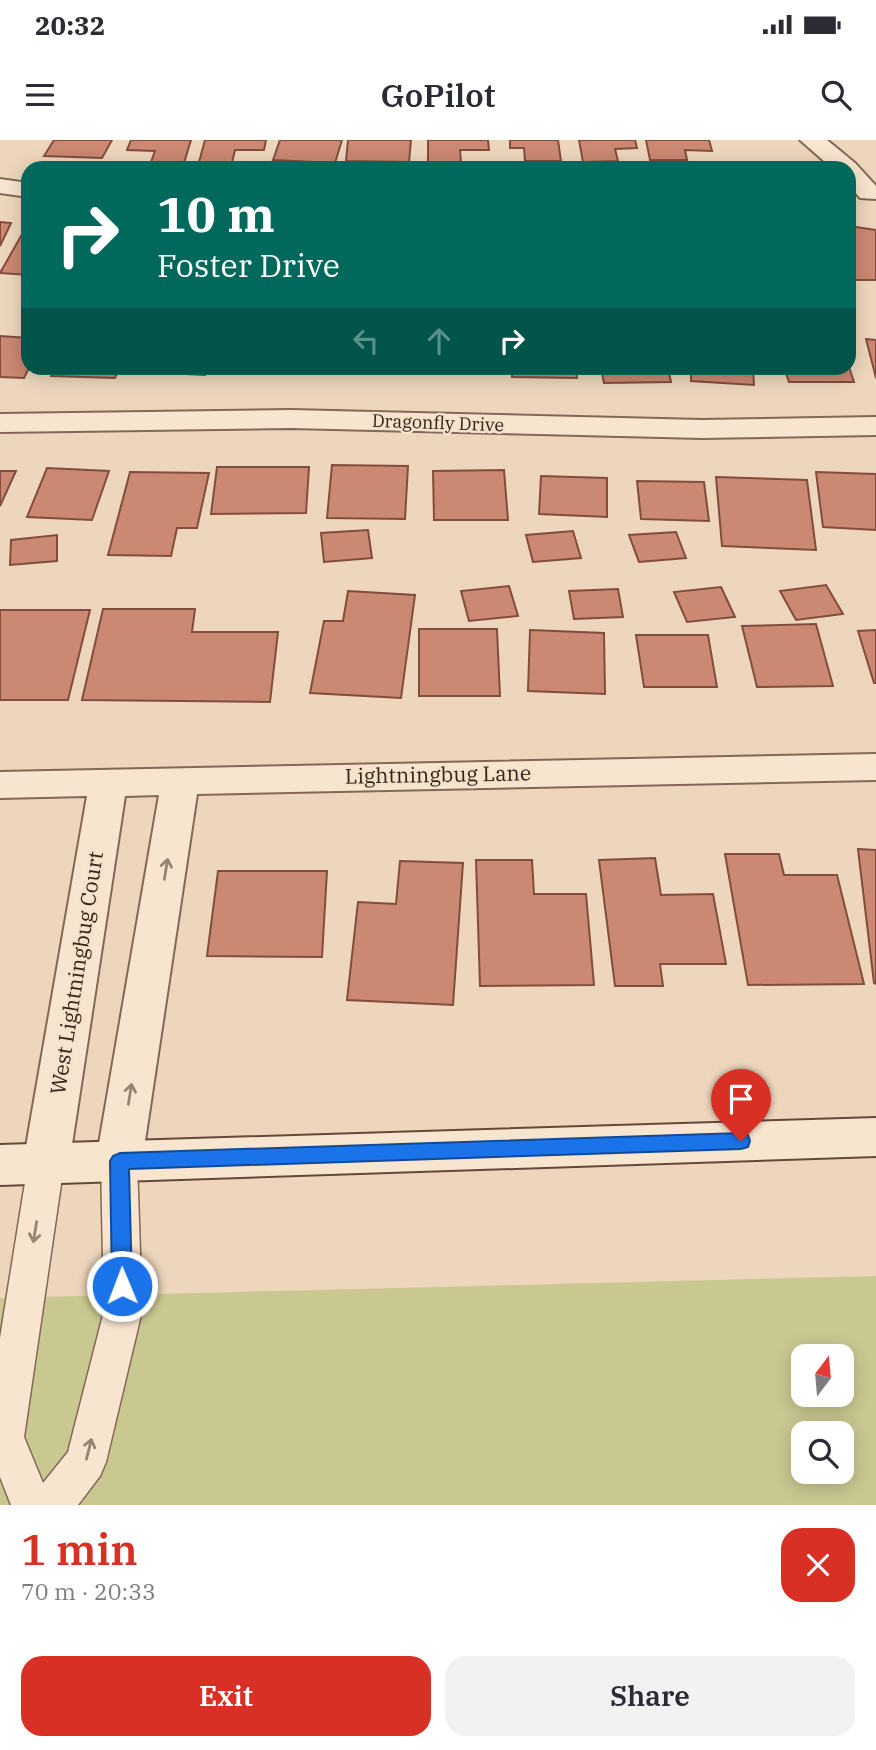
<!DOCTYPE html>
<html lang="en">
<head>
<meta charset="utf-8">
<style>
	:root { --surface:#fff; --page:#f2f2f3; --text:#2b2b33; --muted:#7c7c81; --accent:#d93025 }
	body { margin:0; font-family:"IBM Plex Serif",serif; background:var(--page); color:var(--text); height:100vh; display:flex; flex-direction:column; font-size:26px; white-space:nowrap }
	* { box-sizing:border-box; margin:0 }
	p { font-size:23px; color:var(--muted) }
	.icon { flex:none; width:38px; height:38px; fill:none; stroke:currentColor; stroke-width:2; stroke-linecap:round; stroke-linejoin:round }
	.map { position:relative; height:1365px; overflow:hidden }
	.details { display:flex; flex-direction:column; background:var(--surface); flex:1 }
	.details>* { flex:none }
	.banner { position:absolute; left:21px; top:21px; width:835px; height:214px; border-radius:21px; box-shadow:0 4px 18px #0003; background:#00695c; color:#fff; overflow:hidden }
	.needle { width:46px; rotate:16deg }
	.fabs { position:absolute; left:791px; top:1204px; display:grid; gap:14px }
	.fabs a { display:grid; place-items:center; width:63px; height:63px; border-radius:14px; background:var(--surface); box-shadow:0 4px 18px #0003; font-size:35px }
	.pin { position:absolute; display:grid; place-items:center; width:60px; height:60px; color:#fff; margin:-72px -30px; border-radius:50% 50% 50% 0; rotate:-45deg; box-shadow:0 0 7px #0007 }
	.pin .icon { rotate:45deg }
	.me { position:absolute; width:77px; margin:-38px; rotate:359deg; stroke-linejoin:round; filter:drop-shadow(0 0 5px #0008) }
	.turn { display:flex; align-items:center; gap:24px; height:147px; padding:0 21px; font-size:32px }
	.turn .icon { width:91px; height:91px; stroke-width:2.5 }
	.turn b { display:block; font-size:49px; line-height:60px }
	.lanes { display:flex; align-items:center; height:66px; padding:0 21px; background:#0003; justify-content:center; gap:35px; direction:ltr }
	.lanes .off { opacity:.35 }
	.round { display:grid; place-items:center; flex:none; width:74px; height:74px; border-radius:21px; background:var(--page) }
	.head { display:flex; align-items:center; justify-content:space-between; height:119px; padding:0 21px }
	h1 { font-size:42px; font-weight:600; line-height:52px; color:var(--accent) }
	.primary-button { display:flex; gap:14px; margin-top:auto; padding:14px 21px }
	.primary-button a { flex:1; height:80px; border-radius:21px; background:var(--accent); color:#fff; font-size:28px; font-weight:600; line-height:80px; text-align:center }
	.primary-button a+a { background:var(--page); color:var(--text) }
	.status { display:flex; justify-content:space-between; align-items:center; height:49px; padding:0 35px; background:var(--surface); direction:ltr }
	.status svg { height:19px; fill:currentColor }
	header { display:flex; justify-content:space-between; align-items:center; height:91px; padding:0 21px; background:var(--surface); font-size:32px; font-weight:600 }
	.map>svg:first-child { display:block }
</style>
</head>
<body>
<div class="status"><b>20:32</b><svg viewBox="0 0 49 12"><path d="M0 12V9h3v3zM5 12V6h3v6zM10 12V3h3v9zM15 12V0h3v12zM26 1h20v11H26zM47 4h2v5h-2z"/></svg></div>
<header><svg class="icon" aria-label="menu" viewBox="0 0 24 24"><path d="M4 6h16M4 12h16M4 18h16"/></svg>GoPilot<svg class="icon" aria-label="search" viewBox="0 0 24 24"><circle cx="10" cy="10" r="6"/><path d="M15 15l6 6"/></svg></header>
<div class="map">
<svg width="876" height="1365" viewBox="0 0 876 1365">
	<rect width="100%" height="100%" fill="#edd6bc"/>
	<path fill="#cac891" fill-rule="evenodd" d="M 876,1136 L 876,1365 L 0,1365 L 0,1158 ZM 803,1216 L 842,1216 L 842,1255 L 803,1255 ZM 803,1293 L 842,1293 L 842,1332 L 803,1332 Z"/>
	<g fill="#cb8872" stroke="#834d3c" stroke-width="2">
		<polygon points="54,0 112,0 102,18 44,16"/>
		<polygon points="131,0 191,0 184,23 151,22 155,11 127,10"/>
		<polygon points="205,0 266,0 264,10 235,10 232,23 199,22"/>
		<polygon points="280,0 342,0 335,23 273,20"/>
		<polygon points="348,0 411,0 409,22 346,21"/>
		<polygon points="428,0 488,0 489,10 460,10 461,22 428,22"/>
		<polygon points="510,0 558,0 561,21 525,21 524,8 510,8"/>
		<polygon points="579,0 635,0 637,8 615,9 618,21 583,22"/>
		<polygon points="646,0 709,0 712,11 685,10 687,20 650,20"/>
		<polygon points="0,82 11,83 0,106"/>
		<polygon points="849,86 876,90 876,140 849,140"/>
		<polygon points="25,89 28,89 28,135 0,133"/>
		<polygon points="0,196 28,198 29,228 24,238 0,237"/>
		<polygon points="866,199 876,200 876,238"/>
		<polygon points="849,227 854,242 789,242 784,228"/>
		<polygon points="54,228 119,228 115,238 51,236"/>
		<polygon points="148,228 208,228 205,235 146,232"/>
		<polygon points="247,228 327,228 327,232 246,233"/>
		<polygon points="336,228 416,228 416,233 336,234"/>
		<rect x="426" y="228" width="81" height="4"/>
		<polygon points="512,228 576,228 577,238 512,237"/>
		<polygon points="601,228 668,228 671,242 604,243"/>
		<polygon points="691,228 753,228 754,245 691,241"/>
		<polygon points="332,325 408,326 405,379 327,378"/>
		<polygon points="217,327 309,327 306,373 211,374"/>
		<polygon points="47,328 109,331 92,380 27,377"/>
		<polygon points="504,330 508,380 434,380 433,331"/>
		<polygon points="0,331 16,331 0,366"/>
		<polygon points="130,332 209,333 197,388 177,388 171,416 108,415"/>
		<polygon points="816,332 876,334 876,390 823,387"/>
		<polygon points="541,336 607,338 607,377 539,374"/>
		<polygon points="716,337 807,340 816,410 722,406"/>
		<polygon points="637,341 704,342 709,381 641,379"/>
		<polygon points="368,390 372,418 324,422 321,393"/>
		<polygon points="573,391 581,418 533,422 526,395"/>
		<polygon points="676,392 686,418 639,422 629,395"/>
		<polygon points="57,395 57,421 10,425 11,400"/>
		<polygon points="826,445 843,474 796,480 780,451"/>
		<polygon points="509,446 518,476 469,481 461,451"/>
		<polygon points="721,447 735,477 687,482 674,452"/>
		<polygon points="618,449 623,477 574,479 569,451"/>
		<polygon points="348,451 415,455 401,558 310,553 324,481 343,481"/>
		<polygon points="103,469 195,469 192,492 278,492 270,562 82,560"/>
		<polygon points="0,470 90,470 68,560 0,560"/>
		<polygon points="816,484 833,546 757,547 742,486"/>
		<polygon points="419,489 497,489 500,556 419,556"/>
		<polygon points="530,490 604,493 605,554 528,551"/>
		<polygon points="876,490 876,543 874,543 858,491"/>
		<polygon points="636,495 708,495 717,547 644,547"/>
		<polygon points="858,709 876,710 876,844 874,843"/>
		<polygon points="725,714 779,714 784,735 837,735 864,844 748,845"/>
		<polygon points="655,718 661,755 713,754 726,824 660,824 663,846 615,846 599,720"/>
		<polygon points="476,720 532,720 534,754 586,754 594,845 480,846"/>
		<polygon points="400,721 463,723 453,865 347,860 358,762 396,764"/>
		<polygon points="218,731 327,731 322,817 207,816"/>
	</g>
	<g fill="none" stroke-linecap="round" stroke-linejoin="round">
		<defs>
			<polygon id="lane" points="119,1006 132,1010 137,1021 142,1171 106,1322 100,1336 78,1365 11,1365 0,1337 0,1198 28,1024 33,1013 46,1009 59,1013 64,1024 24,1297 43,1343 68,1312 104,1171 101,1021 106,1010"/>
			<g id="street">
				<polygon points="800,0 827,0 855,23 876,46 876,59 860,58 849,45 849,28 832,28"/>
				<polygon points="0,39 28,43 28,57 0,53"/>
				<polygon points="291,270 702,280 876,277 876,295 702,298 291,288 0,292 0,274"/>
				<polygon points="876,614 876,640 197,654 142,1021 135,1035 119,1041 103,1035 96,1021 159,655 125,656 69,1024 62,1038 46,1044 30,1038 23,1024 87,656 0,658 0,632"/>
			</g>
			<polygon id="secondary" points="876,978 876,1016 0,1045 0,1005"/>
		</defs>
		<use href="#lane" stroke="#846756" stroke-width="3"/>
		<use href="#street" stroke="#846756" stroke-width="4"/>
		<use href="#secondary" stroke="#654839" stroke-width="4"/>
		<use href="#lane" fill="#f8e5cf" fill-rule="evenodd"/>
		<use href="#street" fill="#f8e5cf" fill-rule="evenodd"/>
		<use href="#secondary" fill="#f8e5cf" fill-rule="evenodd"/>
	</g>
	<defs><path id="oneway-shaft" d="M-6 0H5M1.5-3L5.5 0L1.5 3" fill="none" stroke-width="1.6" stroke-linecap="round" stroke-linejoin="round" transform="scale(1.75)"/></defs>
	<g stroke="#968475">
		<use href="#oneway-shaft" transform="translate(166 729) rotate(-81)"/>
		<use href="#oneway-shaft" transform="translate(130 954) rotate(-81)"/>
		<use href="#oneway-shaft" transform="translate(35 1092) rotate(99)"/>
		<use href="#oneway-shaft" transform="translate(89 1309) rotate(-76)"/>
	</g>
	<polygon fill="#1a73e8" stroke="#114b97" stroke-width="2" points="741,993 748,995 750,1001 748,1007 741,1009 129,1029 132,1146 129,1153 122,1155 115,1153 112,1146 110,1021 113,1016 120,1013"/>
	<g text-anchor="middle" stroke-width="5" stroke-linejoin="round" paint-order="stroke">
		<g font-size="18" fill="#33231b" stroke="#f5e2cb">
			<text transform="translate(438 283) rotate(2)" y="6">Dragonfly Drive</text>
		</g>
		<g font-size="21" fill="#33231b" stroke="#f5e2cb">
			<text transform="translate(438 635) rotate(-1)" y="7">Lightningbug Lane</text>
			<text transform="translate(77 833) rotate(-81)" y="7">West Lightningbug Court</text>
		</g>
	</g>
</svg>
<div class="fabs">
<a><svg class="needle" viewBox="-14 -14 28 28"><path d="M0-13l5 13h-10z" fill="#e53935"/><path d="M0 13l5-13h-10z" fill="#7c7c81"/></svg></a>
<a><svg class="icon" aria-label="search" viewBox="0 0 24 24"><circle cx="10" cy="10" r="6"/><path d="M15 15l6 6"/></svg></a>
</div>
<div class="pin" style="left:741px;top:1001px;background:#d93025"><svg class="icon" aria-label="arrive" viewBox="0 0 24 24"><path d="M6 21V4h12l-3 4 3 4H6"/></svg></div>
<svg class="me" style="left:122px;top:1146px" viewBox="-20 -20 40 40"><circle r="17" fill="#1a73e8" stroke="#fff" stroke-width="3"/><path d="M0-11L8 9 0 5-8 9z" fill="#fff"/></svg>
<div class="banner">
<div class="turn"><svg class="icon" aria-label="right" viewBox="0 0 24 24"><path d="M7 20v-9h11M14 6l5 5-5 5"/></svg><div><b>10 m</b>Foster Drive</div></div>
<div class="lanes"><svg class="icon off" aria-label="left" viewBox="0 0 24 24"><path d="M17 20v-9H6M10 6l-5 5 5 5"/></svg><svg class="icon off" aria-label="ahead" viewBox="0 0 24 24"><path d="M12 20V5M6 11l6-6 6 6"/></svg><svg class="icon" aria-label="right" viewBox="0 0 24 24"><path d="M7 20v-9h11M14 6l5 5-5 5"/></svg></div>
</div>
</div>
<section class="details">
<div class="head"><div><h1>1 min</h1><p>70 m · 20:33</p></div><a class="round" style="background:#d93025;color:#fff"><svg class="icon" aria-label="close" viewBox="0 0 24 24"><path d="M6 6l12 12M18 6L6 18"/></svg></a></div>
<div class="primary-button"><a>Exit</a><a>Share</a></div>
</section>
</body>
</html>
